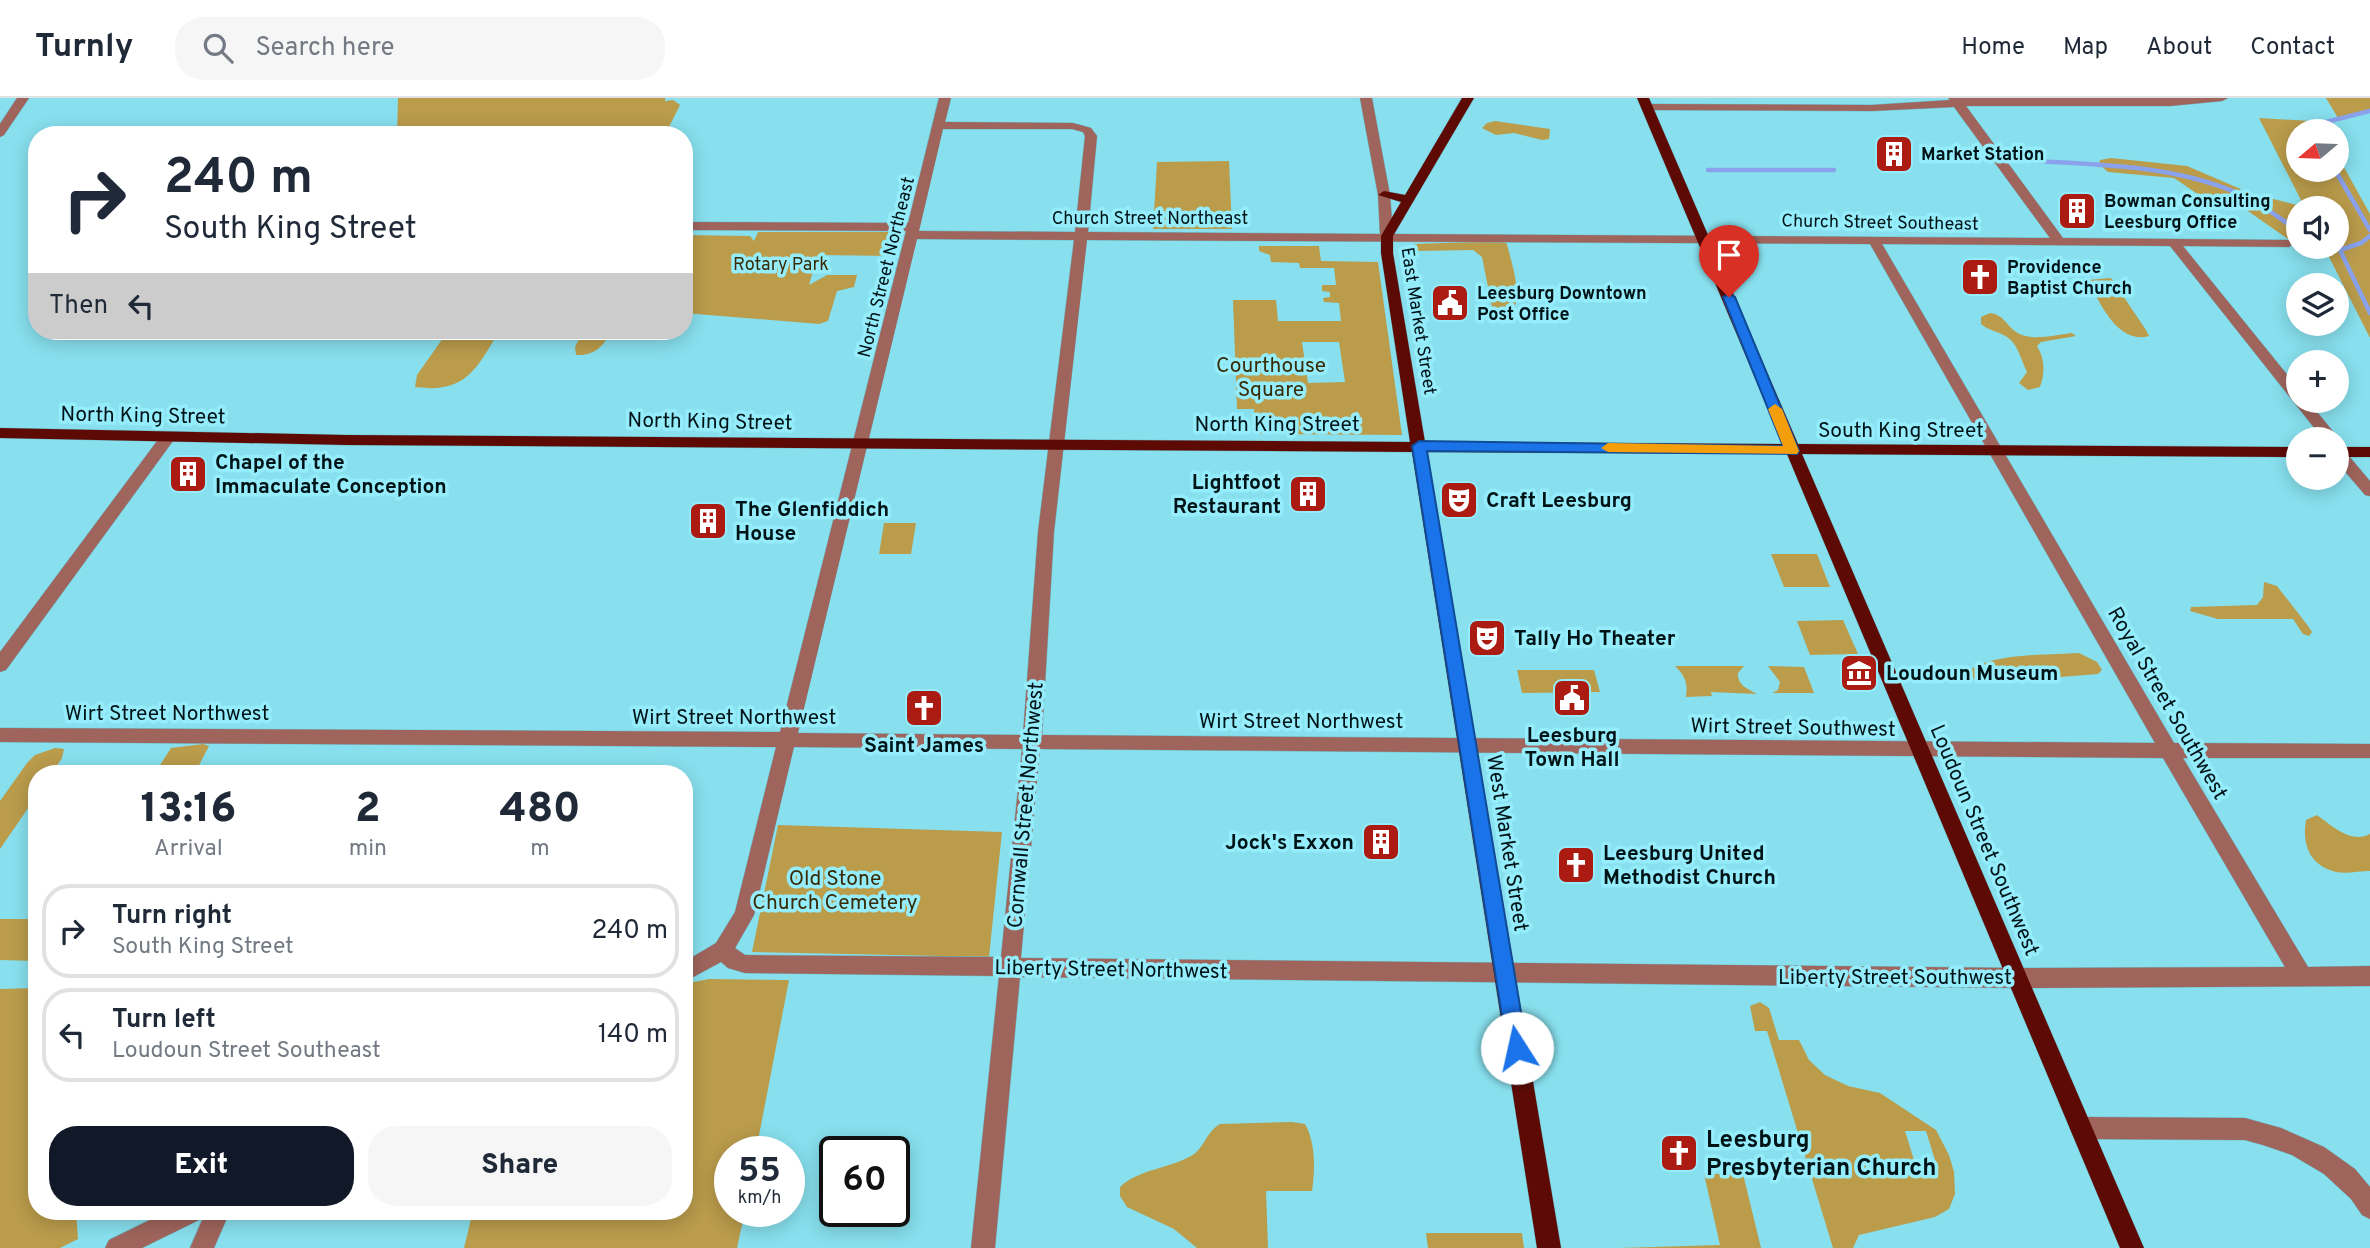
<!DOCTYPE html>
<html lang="en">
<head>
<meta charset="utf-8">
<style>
	:root { --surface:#fff; --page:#f6f6f7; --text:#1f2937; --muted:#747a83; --line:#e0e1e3; --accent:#111827 }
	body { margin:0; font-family:Overpass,sans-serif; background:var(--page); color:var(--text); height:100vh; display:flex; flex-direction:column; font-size:26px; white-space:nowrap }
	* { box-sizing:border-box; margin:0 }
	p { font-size:23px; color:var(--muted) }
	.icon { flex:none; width:38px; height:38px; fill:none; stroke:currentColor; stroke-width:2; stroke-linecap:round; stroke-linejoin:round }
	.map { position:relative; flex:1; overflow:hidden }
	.panel { position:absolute; left:28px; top:667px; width:665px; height:455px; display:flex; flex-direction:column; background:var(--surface); border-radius:28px; box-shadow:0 4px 18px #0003 }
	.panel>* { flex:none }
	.top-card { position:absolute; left:28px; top:28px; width:665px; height:214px; border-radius:28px; box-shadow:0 4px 18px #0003; background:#fff; color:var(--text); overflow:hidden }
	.needle { width:46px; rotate:251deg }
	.fabs { position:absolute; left:2286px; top:21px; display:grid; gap:14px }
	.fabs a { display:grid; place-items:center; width:63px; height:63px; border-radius:50%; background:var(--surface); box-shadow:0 4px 18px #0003; font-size:35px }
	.speed { position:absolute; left:714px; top:1038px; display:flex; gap:14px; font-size:35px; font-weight:700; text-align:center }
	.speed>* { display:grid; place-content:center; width:91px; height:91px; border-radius:50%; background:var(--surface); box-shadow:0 4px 18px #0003; line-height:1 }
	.speed small { font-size:18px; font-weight:400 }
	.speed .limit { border:4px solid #111; border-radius:10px; background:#fff; color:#111 }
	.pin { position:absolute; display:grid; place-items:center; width:60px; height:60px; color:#fff; margin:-72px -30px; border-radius:50% 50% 50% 0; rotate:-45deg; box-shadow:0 0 7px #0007 }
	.pin .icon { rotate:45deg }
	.me { position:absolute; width:77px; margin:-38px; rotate:350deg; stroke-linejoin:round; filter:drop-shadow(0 0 5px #0008) }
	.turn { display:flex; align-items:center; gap:24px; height:147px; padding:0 21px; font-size:32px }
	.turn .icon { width:91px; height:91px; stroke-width:2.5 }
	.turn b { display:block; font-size:49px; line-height:60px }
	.then { display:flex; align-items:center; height:66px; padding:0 21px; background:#0003; gap:14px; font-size:26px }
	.eta { display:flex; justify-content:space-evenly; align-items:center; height:119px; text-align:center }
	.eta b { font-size:42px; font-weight:800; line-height:49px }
	.action { display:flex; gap:14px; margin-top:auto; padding:14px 21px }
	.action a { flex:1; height:80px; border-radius:28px; background:var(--accent); color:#fff; font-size:28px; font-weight:800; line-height:80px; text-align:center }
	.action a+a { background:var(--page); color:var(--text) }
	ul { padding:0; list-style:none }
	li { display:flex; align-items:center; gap:21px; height:94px; margin:0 14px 10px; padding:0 7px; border:4px solid var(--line); border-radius:28px }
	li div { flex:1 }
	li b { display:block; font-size:26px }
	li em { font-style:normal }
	header { display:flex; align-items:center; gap:42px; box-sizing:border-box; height:98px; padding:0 35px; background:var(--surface); border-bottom:2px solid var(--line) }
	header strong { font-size:33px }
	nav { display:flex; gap:38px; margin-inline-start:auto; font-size:24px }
	.search { width:490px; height:63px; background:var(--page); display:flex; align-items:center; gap:18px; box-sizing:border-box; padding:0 24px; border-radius:28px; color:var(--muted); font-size:26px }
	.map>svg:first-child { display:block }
</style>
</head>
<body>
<header>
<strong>Turnly</strong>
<div class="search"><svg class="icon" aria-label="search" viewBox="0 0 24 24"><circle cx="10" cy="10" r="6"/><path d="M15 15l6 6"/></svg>Search here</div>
<nav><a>Home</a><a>Map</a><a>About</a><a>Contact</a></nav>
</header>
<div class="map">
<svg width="2370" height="1150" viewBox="0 0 2370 1150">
	<rect width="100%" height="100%" fill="#88e0ee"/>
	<g fill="#ba9c4b" fill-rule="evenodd">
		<polygon points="398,0 665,0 665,3 673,2 680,7 665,37 397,37"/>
		<polygon points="2326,0 2370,0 2370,13 2338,20"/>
		<polygon points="2259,20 2326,24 2328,33 2298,33 2298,72 2336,72 2336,55 2370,116 2370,240 2329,159 2315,157 2299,149 2336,149 2336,110 2305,110"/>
		<polygon points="1495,23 1550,31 1549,41 1542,42 1514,35 1496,37 1482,30 1487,25"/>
		<polygon points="2111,60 2187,68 2250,95 2301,108 2303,110 2298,110 2298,148 2232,102 2218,100 2205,101 2174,80 2108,74 2099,66 2100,62"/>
		<polygon points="1229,63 1232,131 1153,131 1157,64"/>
		<polygon points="758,134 899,134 893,158 818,157 809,187 827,177 857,177 854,189 837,193 828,223 819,226 684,215 684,137 750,138 754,143"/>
		<path d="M 1502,143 L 1507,146 C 1511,164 1534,230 1492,209 L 1482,159 L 1473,152 L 1416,153 L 1414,146 Z"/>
		<path d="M 1259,148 L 1319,148 L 1321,163 L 1378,164 L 1402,337 L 1254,336 L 1254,311 L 1237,311 L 1233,202 L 1276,202 L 1278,223 L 1341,223 L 1339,205 L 1324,204 L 1323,200 L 1330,199 L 1330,194 L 1322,193 L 1322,187 L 1336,187 L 1334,170 L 1300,170 L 1299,165 L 1271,164 L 1270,157 L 1259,153 ZM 1302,244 L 1339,244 L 1345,284 L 1308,285 Z"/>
		<path d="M 2111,180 L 2146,232 L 2149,238 C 2118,247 2099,204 2088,182 Z"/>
		<path d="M 1990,215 C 2004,217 2005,226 2016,234 C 2031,244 2055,237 2072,235 L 2076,238 L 2041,244 L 2037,248 C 2045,261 2045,275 2040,289 L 2028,292 L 2019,285 L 2027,274 C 2021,262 2018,246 2007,239 C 1998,233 1989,233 1981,226 L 1981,219 Z"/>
		<path d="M 448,233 L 499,233 C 477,271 465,296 415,289 L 417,277 Z"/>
		<path d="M 583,233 L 612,233 C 603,248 595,258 576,257 L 575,249 Z"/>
		<polygon points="884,425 916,425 911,456 879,456"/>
		<polygon points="1771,456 1817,456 1830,489 1784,489"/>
		<polygon points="2264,484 2277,488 2308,528 2312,534 2309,538 2303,536 2293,521 2218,521 2190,513 2191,509 2257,507 2263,499"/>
		<polygon points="1843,522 1858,556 1810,557 1797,523"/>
		<path d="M 2079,555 L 2097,564 L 2102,572 L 2098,576 L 2048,580 L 1988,579 L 1978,585 L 1971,578 L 1970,572 C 1993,555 2050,557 2079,555 Z"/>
		<path d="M 1675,568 L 1744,568 L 1738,575 C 1737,587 1748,591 1757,596 L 1711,594 L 1712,598 L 1686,599 C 1688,584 1685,578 1675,568 Z"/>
		<polygon points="1768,568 1804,569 1814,595 1772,595 1778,592 1780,584"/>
		<polygon points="1517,572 1594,572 1600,594 1522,595"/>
		<polygon points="203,646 209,648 195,675 155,675 171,650"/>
		<polygon points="55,650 64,651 62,660 52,675 37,676 37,697 0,751 0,703 27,665 35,657"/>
		<path d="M 2317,717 C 2332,728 2351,746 2370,736 L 2370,773 C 2360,773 2346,776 2336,774 C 2309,767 2302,746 2306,722 Z"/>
		<polygon points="778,727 1002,734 989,859 752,854"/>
		<polygon points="0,821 37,821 37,863 0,862"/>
		<polygon points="709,881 789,882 756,1053 730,1054 730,1113 745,1113 737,1150 464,1150 473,1113 684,1113 684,886"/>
		<polygon points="37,890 37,1113 76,1113 78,1141 60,1150 0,1150 0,891"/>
		<path d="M 1760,904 L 1769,910 L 1779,942 L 1799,942 L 1809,962 L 1825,977 L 1848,988 L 1880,995 L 1936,1032 L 1949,1057 L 1954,1074 L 1955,1096 L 1949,1111 L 1935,1119 L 1859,1137 L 1853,1150 L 1833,1150 L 1767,933 L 1755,933 L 1750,908 ZM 1905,1033 L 1926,1033 L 1935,1062 L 1914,1062 Z"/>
		<path d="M 1292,1024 L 1305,1026 C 1316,1045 1315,1073 1312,1093 L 1266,1093 L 1268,1150 L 1197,1150 L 1174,1131 L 1127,1109 L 1120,1098 L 1120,1089 C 1139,1071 1168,1071 1191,1058 C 1204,1051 1206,1034 1220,1026 Z"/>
		<polygon points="1704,1076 1743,1076 1761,1150 1620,1150 1720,1147"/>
		<polygon points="1522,1135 1524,1150 1428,1150 1426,1135"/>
	</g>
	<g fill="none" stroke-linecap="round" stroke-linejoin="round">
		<g stroke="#89a2eb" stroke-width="4.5">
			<polyline points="2314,33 2326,24 2370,13"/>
			<path d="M 2015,62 C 2093,67 2177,65 2248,100 C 2266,109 2282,122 2298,133"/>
			<polyline points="1708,72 1834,72"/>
			<polyline points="2335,72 2370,132"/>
			<polyline points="2370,138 2361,145 2340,152 2370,215"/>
		</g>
		<defs>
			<g id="minor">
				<polygon points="17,0 29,0 4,37 0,39 0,26"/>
				<path d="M 939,0 L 951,0 L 945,24 L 1073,25 L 1091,30 L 1097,38 L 1088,134 L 1380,136 L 1378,97 L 1360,0 L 1372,0 L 1390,97 L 1393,136 L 2050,140 L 1954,9 L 1872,13 L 1647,12 L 1641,9 L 1647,6 L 1872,7 L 1950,2 L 1948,0 L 2228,0 L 2222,3 L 2170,8 L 1966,8 L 2063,140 L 2294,142 L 2295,145 L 2289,149 L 2183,148 L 2298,290 L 2298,303 L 2308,303 L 2336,337 L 2338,341 L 2336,345 L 2336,341 L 2323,341 L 2170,148 L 1882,146 L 2174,645 L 2370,646 L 2370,660 L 2183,660 L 2308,869 L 2370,868 L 2370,888 L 2017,890 L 1020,879 L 995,1150 L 971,1150 L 999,878 L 745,875 L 728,870 L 721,864 L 684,884 L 684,864 L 716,845 L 735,814 L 776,649 L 0,644 L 0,630 L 780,634 L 906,133 L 684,132 L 684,124 L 908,125 ZM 943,31 L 1072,31 L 1083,34 L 1085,38 L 1075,134 L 919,133 ZM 917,141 L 1074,142 L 1038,434 L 1023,637 L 798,635 ZM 1087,142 L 1870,146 L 2155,645 L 1042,637 L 1054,434 ZM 794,649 L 1022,651 L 1001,859 L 745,857 L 735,850 L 754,817 ZM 1040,651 L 2163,660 L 2285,869 L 2017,870 L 1021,860 Z"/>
				<polygon points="168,334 173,335 175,339 173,343 6,572 0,574 0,554 163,335"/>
				<polygon points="2336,349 2342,350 2370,383 2370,398 2365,397 2336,363"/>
				<polygon points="2081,1019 2245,1020 2281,1030 2324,1049 2355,1071 2370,1089 2370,1121 2362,1117 2351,1101 2324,1076 2292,1057 2263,1047 2245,1042 2081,1041 2073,1038 2070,1030 2073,1022"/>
				<polygon points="168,1113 205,1113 201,1121 142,1150 105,1150 109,1142"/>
				<polygon points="206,1113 230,1113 214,1150 190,1150"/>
			</g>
			<g id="major">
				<polygon points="1462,0 1474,0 1393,138 1393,155 1425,344 1783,346 1637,0 1649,0 1798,346 2298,349 2298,359 1802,356 2144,1150 2120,1150 1787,356 1427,354 1561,1150 1537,1150 1412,354 347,347 0,340 0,330 347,337 1410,344 1381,155 1381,138 1401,104 1378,97 1384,93 1405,97"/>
				<rect x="2336" y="349" width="34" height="10"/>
			</g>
		</defs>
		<use href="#minor" stroke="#70bbc7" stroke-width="1"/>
		<use href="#major" stroke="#70bbc7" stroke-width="1"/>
		<use href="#minor" fill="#9f655c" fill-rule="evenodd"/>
		<use href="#major" fill="#5d0a05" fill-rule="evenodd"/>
	</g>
	<polygon fill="#1a73e8" stroke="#114b97" stroke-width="2" points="1729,196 1735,199 1799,353 1797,356 1427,353 1527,950 1524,957 1517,959 1510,957 1507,950 1412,348 1419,343 1783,348 1723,199"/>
	<polygon fill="#f59e0b" points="1775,306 1782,311 1799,353 1797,356 1608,354 1601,350 1608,345 1783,348 1768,311"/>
	<defs>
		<symbol id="building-square" viewBox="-11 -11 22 22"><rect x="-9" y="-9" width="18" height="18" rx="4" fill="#ac1b12" stroke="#95edfc"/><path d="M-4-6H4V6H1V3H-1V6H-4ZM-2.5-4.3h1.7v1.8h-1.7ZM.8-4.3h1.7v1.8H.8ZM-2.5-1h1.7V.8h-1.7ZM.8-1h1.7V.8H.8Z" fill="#fff"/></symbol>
		<symbol id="church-square" viewBox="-11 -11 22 22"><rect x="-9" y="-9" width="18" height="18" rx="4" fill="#ac1b12" stroke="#95edfc"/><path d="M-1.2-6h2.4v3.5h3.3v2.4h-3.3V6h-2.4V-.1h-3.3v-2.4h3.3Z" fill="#fff"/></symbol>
		<symbol id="civic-square" viewBox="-11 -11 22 22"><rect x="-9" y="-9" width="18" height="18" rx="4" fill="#ac1b12" stroke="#95edfc"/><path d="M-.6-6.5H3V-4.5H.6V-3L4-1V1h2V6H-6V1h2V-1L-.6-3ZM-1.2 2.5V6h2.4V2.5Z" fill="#fff"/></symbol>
		<symbol id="theatre-square" viewBox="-11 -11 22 22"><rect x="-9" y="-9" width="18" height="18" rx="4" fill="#ac1b12" stroke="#95edfc"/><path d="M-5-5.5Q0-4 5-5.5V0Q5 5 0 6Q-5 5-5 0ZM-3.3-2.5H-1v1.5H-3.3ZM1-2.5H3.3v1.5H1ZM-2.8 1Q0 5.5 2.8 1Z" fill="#fff"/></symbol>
		<symbol id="museum-square" viewBox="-11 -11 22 22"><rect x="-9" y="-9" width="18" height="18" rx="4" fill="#ac1b12" stroke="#95edfc"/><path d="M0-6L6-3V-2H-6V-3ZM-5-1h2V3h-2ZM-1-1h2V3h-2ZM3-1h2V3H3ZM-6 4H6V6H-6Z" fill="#fff"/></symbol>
	</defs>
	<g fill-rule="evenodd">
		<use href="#building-square" x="1872" y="34" width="44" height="44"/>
		<use href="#building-square" x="2055" y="91" width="44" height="44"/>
		<use href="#church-square" x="1958" y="157" width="44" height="44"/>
		<use href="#civic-square" x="1428" y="183" width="44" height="44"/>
		<use href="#building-square" x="166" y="354" width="44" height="44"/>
		<use href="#building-square" x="1286" y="374" width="44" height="44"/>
		<use href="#theatre-square" x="1437" y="380" width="44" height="44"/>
		<use href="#building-square" x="686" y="401" width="44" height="44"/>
		<use href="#theatre-square" x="1465" y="518" width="44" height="44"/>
		<use href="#museum-square" x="1837" y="553" width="44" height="44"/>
		<use href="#civic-square" x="1550" y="578" width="44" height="44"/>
		<use href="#church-square" x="902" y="588" width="44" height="44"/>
		<use href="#building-square" x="1359" y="722" width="44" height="44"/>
		<use href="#church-square" x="1554" y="745" width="44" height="44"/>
		<use href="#church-square" x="1657" y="1033" width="44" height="44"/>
	</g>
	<g text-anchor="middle" stroke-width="7" stroke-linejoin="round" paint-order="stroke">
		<g font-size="18" font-weight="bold" fill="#001418" stroke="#95edfc" text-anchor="start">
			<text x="1921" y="62">Market Station</text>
			<text x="2104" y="109">Bowman Consulting<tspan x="2104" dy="21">Leesburg Office</tspan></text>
			<text x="2007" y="175">Providence<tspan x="2007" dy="21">Baptist Church</tspan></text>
			<text x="1477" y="201">Leesburg Downtown<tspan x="1477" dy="21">Post Office</tspan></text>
		</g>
		<g font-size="18" fill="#001418" stroke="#95edfc">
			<text x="1150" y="126">Church Street Northeast</text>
			<text transform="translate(1880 124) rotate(1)" y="6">Church Street Southeast</text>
			<text transform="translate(886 169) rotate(-76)" y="6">North Street Northeast</text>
			<text transform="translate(1419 223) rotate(81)" y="6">East Market Street</text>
		</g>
		<g font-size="18" fill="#382b05" stroke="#95edfc">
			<text x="781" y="172">Rotary Park</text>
		</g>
		<g font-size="21" fill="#382b05" stroke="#95edfc">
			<text x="1271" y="274">Courthouse<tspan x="1271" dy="24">Square</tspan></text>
			<text x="835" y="787">Old Stone<tspan x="835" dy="24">Church Cemetery</tspan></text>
		</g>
		<g font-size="21" fill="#001418" stroke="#95edfc">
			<text transform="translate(143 317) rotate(1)" y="7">North King Street</text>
			<text transform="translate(710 323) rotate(1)" y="7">North King Street</text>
			<text x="1277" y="333">North King Street</text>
			<text x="1901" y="339">South King Street</text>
			<text transform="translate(2168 605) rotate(60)" y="7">Royal Street Southwest</text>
			<text x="167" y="622">Wirt Street Northwest</text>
			<text x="734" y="626">Wirt Street Northwest</text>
			<text x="1301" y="630">Wirt Street Northwest</text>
			<text transform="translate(1793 629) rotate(1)" y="7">Wirt Street Southwest</text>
			<text transform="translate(1025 707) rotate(-85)" y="7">Cornwall Street Northwest</text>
			<text transform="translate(1985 742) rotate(67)" y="7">Loudoun Street Southwest</text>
			<text transform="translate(1508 745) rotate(81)" y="7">West Market Street</text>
			<text transform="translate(1111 871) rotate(1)" y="7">Liberty Street Northwest</text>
			<text x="1895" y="886">Liberty Street Southwest</text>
		</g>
		<g font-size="21" font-weight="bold" fill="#001418" stroke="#95edfc" text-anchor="start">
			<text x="215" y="371">Chapel of the<tspan x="215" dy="24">Immaculate Conception</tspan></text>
			<text x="1281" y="391" text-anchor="end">Lightfoot<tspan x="1281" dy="24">Restaurant</tspan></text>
			<text x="1486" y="409">Craft Leesburg</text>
			<text x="735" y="418">The Glenfiddich<tspan x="735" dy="24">House</tspan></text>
			<text x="1514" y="547">Tally Ho Theater</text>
			<text x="1886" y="582">Loudoun Museum</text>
			<text x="1572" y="644" text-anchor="middle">Leesburg<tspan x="1572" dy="24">Town Hall</tspan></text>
			<text x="924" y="654" text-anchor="middle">Saint James</text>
			<text x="1354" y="751" text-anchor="end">Jock's Exxon</text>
			<text x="1603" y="762">Leesburg United<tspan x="1603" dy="24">Methodist Church</tspan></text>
		</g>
		<g font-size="24" font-weight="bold" fill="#001418" stroke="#95edfc" text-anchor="start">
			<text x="1706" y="1049">Leesburg<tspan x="1706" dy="28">Presbyterian Church</tspan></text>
		</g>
	</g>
</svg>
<div class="fabs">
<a><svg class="needle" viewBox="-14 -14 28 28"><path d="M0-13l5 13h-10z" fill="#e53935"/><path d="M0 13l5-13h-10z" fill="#747a83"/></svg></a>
<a><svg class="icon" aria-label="sound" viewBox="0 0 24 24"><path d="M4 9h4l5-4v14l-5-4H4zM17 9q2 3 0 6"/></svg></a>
<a><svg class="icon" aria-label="layers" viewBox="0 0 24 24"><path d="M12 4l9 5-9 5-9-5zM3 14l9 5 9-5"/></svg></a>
<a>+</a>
<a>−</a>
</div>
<div class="speed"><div>55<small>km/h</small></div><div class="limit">60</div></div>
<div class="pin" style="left:1729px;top:199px;background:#d93025"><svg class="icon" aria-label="arrive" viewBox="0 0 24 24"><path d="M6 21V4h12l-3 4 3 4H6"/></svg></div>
<svg class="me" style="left:1517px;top:950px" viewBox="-20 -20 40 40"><circle r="19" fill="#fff"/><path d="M0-13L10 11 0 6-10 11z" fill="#1a73e8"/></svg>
<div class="top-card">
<div class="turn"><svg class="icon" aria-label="right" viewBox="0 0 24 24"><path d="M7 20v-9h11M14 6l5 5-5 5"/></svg><div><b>240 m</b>South King Street</div></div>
<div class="then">Then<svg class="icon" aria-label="left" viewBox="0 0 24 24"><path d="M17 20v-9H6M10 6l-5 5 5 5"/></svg></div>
</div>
<section class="panel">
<div class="eta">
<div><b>13:16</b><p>Arrival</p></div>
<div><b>2</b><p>min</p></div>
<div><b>480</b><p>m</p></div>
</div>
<ul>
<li><svg class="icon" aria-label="right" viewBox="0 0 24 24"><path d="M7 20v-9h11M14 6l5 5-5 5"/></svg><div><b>Turn right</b><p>South King Street</p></div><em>240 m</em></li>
<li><svg class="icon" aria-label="left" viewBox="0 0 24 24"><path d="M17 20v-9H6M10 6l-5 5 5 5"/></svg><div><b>Turn left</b><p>Loudoun Street Southeast</p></div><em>140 m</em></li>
</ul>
<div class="action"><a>Exit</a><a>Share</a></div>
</section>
</div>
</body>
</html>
